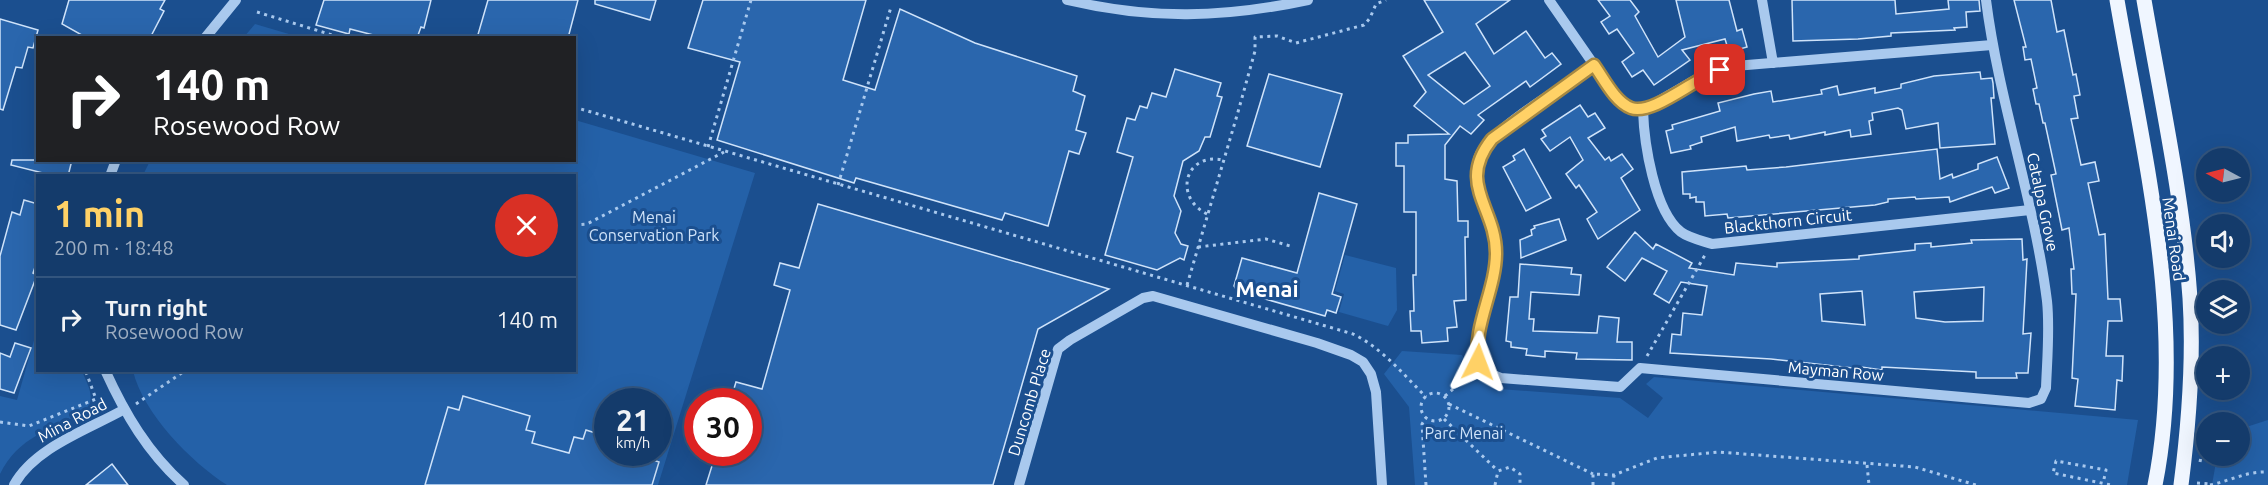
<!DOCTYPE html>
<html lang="en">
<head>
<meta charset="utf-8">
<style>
	:root { --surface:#143b6b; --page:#214673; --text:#f1f3f6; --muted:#9dadc1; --line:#33557e; --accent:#ffd166 }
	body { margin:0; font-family:Ubuntu,sans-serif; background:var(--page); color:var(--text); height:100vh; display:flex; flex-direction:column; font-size:22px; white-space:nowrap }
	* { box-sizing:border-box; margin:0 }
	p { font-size:20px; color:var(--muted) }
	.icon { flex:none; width:33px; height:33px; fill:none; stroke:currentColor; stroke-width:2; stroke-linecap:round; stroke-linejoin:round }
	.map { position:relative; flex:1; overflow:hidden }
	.side { position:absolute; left:36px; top:174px; width:540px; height:198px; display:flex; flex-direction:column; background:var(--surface); border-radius:0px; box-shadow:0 6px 24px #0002,0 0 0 2px var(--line) }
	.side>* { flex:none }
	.top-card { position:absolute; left:36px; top:36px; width:540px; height:126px; border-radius:0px; box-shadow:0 6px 24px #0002,0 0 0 2px var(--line); background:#202124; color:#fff; overflow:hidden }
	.needle { width:39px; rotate:277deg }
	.fabs { position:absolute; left:2196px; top:148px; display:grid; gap:12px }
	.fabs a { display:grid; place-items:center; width:54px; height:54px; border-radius:50%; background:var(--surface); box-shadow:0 6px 24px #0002,0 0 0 2px var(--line); font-size:30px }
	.speed { position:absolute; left:594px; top:388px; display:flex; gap:12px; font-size:30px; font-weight:700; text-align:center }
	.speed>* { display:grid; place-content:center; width:78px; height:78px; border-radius:50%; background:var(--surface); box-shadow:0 6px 24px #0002,0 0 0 2px var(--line); line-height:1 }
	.speed small { font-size:15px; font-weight:400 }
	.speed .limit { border:9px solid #d22; background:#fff; color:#111 }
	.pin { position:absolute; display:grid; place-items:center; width:51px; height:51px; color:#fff; margin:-26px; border-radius:12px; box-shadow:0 3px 9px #0006 }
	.me { position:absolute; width:66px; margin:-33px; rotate:3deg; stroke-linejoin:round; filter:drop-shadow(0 0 4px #0008) }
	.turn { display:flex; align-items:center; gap:21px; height:126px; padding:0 18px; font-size:27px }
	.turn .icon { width:78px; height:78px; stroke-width:2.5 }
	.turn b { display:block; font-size:42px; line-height:51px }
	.round { display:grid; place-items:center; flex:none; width:63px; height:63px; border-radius:32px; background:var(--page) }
	.head { display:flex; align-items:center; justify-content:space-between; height:102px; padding:0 18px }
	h1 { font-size:36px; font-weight:600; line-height:45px; color:var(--accent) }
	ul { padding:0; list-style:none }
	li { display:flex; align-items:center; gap:18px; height:84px; padding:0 18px; border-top:2px solid var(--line) }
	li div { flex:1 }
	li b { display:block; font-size:22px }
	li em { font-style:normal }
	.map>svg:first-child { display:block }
</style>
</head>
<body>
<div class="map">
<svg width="2268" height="485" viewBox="0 0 2268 485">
	<rect width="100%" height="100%" fill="#1b4f8f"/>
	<g fill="#2461a8" fill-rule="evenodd">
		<polygon points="255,24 299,37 244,37"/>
		<path d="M 575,120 L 755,173 L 658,485 L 227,485 C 191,462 143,413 133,371 L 574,370 L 574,176 L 143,175 L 150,161 L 574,160 ZM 608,402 L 658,402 L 658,453 L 608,453 Z"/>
		<polygon points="1345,255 1396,268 1397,310 1388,326 1339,312 1344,294 1335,291"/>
		<path d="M 37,330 L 38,370 L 82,371 C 88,386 96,397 86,412 C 51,429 18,437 0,474 L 0,396 L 17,400 Z"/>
		<path d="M 1402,351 L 1462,355 C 1472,373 1479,382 1499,389 L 1620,398 L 1648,418 L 1663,398 L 1646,384 L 1654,377 L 2138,420 L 2127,485 L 1415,485 L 1409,407 L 1384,374 Z"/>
		<polygon points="2268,420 2268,485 2212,485 2217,456 2240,456 2240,429"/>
	</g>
	<g fill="#2a66ad" stroke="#cfe3fa" stroke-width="1.5" fill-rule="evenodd">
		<polygon points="69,0 165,0 160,9 164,11 150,38 87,38 62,24"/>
		<polygon points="324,0 431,0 424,28 421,27 417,38 385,38 350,29 349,34 316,25"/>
		<polygon points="488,0 578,0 568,38 477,38"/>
		<polygon points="595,0 656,0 650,20 595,4"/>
		<polygon points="703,0 866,0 843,80 875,90 900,9 975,43 1077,76 1073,91 1085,96 1076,130 1086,133 1079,154 1069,151 1048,226 1005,213 1002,220 856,178 854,183 717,140 740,62 688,48"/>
		<path d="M 1424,0 L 1510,0 L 1476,24 L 1494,54 L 1526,31 L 1545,58 L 1552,53 L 1561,64 L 1530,87 L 1526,81 L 1478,115 L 1484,120 L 1471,134 L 1460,126 L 1445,145 L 1445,179 L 1457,181 L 1458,221 L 1468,221 L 1468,237 L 1465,237 L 1466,300 L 1454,301 L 1457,327 L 1447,328 L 1448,341 L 1422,343 L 1421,331 L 1411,331 L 1410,311 L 1414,311 L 1413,275 L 1416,275 L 1416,212 L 1404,212 L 1404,166 L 1396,166 L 1396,143 L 1408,143 L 1408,135 L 1449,134 L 1414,106 L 1426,92 L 1403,56 L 1443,32 ZM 1465,52 L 1490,86 L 1464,104 L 1428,75 Z"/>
		<polygon points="1598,0 1630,0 1639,12 1635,16 1658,57 1685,37 1676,0 1729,0 1737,31 1742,29 1747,47 1729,52 1725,39 1682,50 1690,60 1654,85 1643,70 1632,77 1622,62 1634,53 1617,29 1609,34 1601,22 1610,16"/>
		<polygon points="1792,0 1895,0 1896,14 1949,9 1948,0 1979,0 1980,11 1966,12 1967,27 1954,28 1955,30 1891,33 1891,36 1858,39 1793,41"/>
		<polygon points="2014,0 2051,0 2057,32 2064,30 2073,75 2076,74 2080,95 2074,96 2078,118 2071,119 2081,165 2095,162 2099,181 2088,183 2099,235 2105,234 2108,299 2120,299 2122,321 2108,321 2106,356 2123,356 2122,381 2117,380 2115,410 2075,406 2078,379 2072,378 2076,294 2072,294 2071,269 2074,269 2069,228 2062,230 2051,175 2056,174 2045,123 2043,123 2039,104 2036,104 2033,89 2037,88 2031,59 2025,60 2023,47 2026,47"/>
		<polygon points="0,19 38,30 33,48 28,47 22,68 16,67 3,110 0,109"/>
		<polygon points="1175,69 1221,83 1217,96 1222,97 1210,137 1205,137 1199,151 1183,161 1174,196 1181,211 1175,233 1181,244 1188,246 1184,260 1180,258 1157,270 1105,255 1133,157 1117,152 1127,118 1135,120 1140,106 1147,108 1152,93 1166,97"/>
		<polygon points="1980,72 1981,79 1992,78 1993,83 1994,98 1991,98 1995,144 1940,148 1938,123 1906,129 1902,110 1898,108 1872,113 1873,120 1869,121 1871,134 1851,137 1850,130 1825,135 1825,132 1790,139 1789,135 1770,138 1769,135 1737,141 1735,127 1701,137 1702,142 1690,146 1691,149 1671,153 1666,131 1673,129 1672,125 1720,111 1718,103 1754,94 1771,91 1773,102 1822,94 1821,90 1837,86 1839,95 1875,88 1875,93 1901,88 1901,84 1934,76"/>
		<polygon points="1269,74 1342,94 1320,167 1247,146"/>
		<polygon points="1580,105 1588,117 1595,113 1605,128 1588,138 1605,160 1609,157 1611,161 1622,154 1633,169 1621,178 1640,210 1598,239 1587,219 1597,212 1579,185 1576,188 1566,174 1583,160 1570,137 1550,151 1541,139 1546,136 1542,130"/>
		<polygon points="1524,149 1551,198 1526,211 1503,167 1515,160 1513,156"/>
		<polygon points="1937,149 1940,179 1952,174 1953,178 1978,169 1978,164 1997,157 2009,188 1995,193 1992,187 1950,202 1949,197 1916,199 1915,197 1888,199 1888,202 1875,205 1728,218 1727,214 1705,216 1704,202 1696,202 1696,197 1690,198 1690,194 1683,194 1682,172 1746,166 1747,170 1786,167"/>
		<polygon points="12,160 72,160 68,176 42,176 43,173 11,165"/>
		<polygon points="1319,193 1357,204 1332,294 1341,297 1336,313 1327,310 1325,316 1237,291 1234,286 1242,258 1297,273"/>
		<polygon points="24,200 38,204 38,258 33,273 37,275 16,330 0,325 0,256 12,212 20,215"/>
		<polygon points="818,204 1109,289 1038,329 993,485 706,485 716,453 748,453 748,402 730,402 736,382 762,389 790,290 774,285 780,263 799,268"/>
		<polygon points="1559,219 1566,240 1521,258 1520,240 1532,235 1531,230 1535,228 1534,226"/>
		<path d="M 1635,232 L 1653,249 L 1656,244 L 1692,263 L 1689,268 L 1734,275 L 1736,263 L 1777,267 L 1777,263 L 1859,259 L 1859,256 L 1915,250 L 1915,244 L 1931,243 L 1931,247 L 1972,243 L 1971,240 L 2022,239 L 2023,260 L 2027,259 L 2023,334 L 2031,333 L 2028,373 L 2016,373 L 2017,378 L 1976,378 L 1976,372 L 1882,367 L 1882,370 L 1862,367 L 1862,369 L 1771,359 L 1670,353 L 1672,334 L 1681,335 L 1683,313 L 1702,315 L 1707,286 L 1681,282 L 1669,303 L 1654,294 L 1667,271 L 1642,258 L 1625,281 L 1607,267 ZM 1984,287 L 1983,321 L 1945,322 L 1916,318 L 1914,292 ZM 1862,291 L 1865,325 L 1822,321 L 1820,294 Z"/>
		<polygon points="1520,264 1572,268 1571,274 1581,275 1579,295 1531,292 1529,319 1534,319 1533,331 1597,333 1599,316 1619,318 1617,342 1632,342 1632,360 1576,359 1577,353 1545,351 1545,357 1526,355 1527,349 1511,347 1511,342 1506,341 1510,297 1518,297"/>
		<polygon points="15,343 31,348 14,393 0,389 0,353 10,357"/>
		<polygon points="463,396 530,416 526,430 535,432 532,443 569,453 574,437 583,439 586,430 608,437 608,453 655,453 653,460 659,462 652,485 425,485 448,407 459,410"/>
		<polygon points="112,464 128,485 86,485"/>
	</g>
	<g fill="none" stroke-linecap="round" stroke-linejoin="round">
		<g stroke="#a9c9ee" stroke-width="3" stroke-dasharray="3 4.5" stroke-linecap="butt">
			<polyline points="257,12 342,38"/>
			<path d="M 574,107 L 1353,334 C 1382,348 1403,374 1426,397"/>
			<polyline points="708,147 751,0"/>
			<polyline points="838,185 891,7"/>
			<path d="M 1207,214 C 1173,197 1185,152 1223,160"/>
			<polyline points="574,225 587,224 724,152"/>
			<polyline points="1198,247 1266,239 1290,246"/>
			<polyline points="1187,285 1238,112 1255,51 1255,37 1277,36 1296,43 1364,25 1370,18 1376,4 1386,0"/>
			<polyline points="1647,356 1705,255"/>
			<circle cx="1435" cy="407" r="14"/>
			<polyline points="1445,396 1472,373"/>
			<polyline points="136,404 186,370"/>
			<polyline points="1449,404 1593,474"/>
			<polyline points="1444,419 1498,471"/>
			<polyline points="0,422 29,426 96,399 86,372"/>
			<polyline points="2200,462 2204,443 2203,440"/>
			<polyline points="1867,465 1869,485"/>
			<polyline points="2104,479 2106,470 2056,461 2053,473 2111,485"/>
			<polyline points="2197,483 2210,484"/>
			<polyline points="1426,485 1422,424 1426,418"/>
			<polyline points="1495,485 1498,471 1510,467 1520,474 1520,485"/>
			<polyline points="1593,485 1593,474 1614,475 1657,458 1718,452 1915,467 1976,485"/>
			<polyline points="1613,485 1614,475"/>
			<path d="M 2210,485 C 2230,481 2246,471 2268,472"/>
		</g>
		<g stroke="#a9c9ee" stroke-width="10">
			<path d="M 1067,0 C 1151,20 1224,18 1308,0"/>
			<polyline points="1549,0 1617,98 1630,108 1643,110"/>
			<polyline points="1762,0 1773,63"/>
			<polyline points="205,38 236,0"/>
			<path d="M 1992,45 L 1735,66 L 1705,74 L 1643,110 C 1644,142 1654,211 1681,232 C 1689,238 1703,241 1712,244 L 2030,210"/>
			<path d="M 1595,65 C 1568,84 1493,127 1480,154 C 1464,187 1499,226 1495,260 C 1493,281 1472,349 1479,363 C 1484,371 1492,375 1501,378 L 1620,387 L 1640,368 L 2029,403 L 2041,399 L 2046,388 C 2047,360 2050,329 2047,301 C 2034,199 1999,102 1986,0"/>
			<polyline points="110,176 116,160"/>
			<path d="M 105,370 C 125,414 148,453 184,485"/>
			<path d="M 14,485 C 34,448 87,430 123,410"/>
			<polyline points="1019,485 1058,349 1070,340 1143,298 1153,296 1317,343 1351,355 1363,362 1371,374 1376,392 1382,485"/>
		</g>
		<g stroke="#f0f6ff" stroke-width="15">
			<path d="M 2117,0 C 2144,158 2187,324 2155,485"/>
			<path d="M 2144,0 C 2161,99 2183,198 2190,298 C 2194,361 2189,423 2181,485"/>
		</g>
	</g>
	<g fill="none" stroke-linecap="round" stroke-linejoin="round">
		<defs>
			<path id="route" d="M 1478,362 C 1473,326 1496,289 1496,253 C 1496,207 1456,184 1492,139 L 1594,65 C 1604,79 1615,102 1631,108 C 1653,116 1696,77 1720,70"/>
		</defs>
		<use href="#route" stroke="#a68842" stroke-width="15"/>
		<use href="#route" stroke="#ffd166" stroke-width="10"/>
	</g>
	<g text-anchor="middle" stroke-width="6" stroke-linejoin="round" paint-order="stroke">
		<g font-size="16" fill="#fff" stroke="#1b4f8f">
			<text transform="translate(2043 202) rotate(78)" y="6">Catalpa Grove</text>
			<text transform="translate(1788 221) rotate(-6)" y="6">Blackthorn Circuit</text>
			<text transform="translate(2174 239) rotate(82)" y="6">Menai Road</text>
			<text transform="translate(1836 371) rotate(5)" y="6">Mayman Row</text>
			<text transform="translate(1029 402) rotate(-73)" y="6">Duncomb Place</text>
			<text transform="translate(72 420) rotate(-28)" y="6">Mina Road</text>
		</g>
		<g font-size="16" fill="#cfe3fa" stroke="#1b4f8f">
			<text x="654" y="223">Menai<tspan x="654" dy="18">Conservation Park</tspan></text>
			<text x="1464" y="439">Parc Menai</text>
		</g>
		<g font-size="22" font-weight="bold" fill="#fff" stroke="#1b4f8f">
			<text x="1267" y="297">Menai</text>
		</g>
	</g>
</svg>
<div class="fabs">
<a><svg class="needle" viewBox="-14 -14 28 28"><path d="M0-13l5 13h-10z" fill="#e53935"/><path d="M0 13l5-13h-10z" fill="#9dadc1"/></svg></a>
<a><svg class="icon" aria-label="sound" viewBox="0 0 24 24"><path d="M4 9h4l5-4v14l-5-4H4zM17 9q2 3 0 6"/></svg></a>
<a><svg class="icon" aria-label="layers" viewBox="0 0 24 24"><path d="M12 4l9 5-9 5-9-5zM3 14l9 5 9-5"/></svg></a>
<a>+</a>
<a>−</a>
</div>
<div class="speed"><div>21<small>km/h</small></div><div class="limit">30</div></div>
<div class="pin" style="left:1720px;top:70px;background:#d93025"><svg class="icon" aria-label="arrive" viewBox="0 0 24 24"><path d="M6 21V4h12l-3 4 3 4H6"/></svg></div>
<svg class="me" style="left:1478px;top:362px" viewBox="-20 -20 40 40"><path d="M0-17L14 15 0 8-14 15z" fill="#ffd166" stroke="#fff" stroke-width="4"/></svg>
<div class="top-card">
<div class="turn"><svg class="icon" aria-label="right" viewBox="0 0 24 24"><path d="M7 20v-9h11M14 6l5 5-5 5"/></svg><div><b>140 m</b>Rosewood Row</div></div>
</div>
<section class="side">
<div class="head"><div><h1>1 min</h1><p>200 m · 18:48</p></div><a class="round" style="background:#d93025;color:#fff"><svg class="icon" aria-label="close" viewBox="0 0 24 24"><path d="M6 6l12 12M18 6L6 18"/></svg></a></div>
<ul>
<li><svg class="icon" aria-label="right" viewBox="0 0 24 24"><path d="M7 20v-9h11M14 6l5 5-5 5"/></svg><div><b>Turn right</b><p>Rosewood Row</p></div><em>140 m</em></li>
</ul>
</section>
</div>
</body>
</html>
